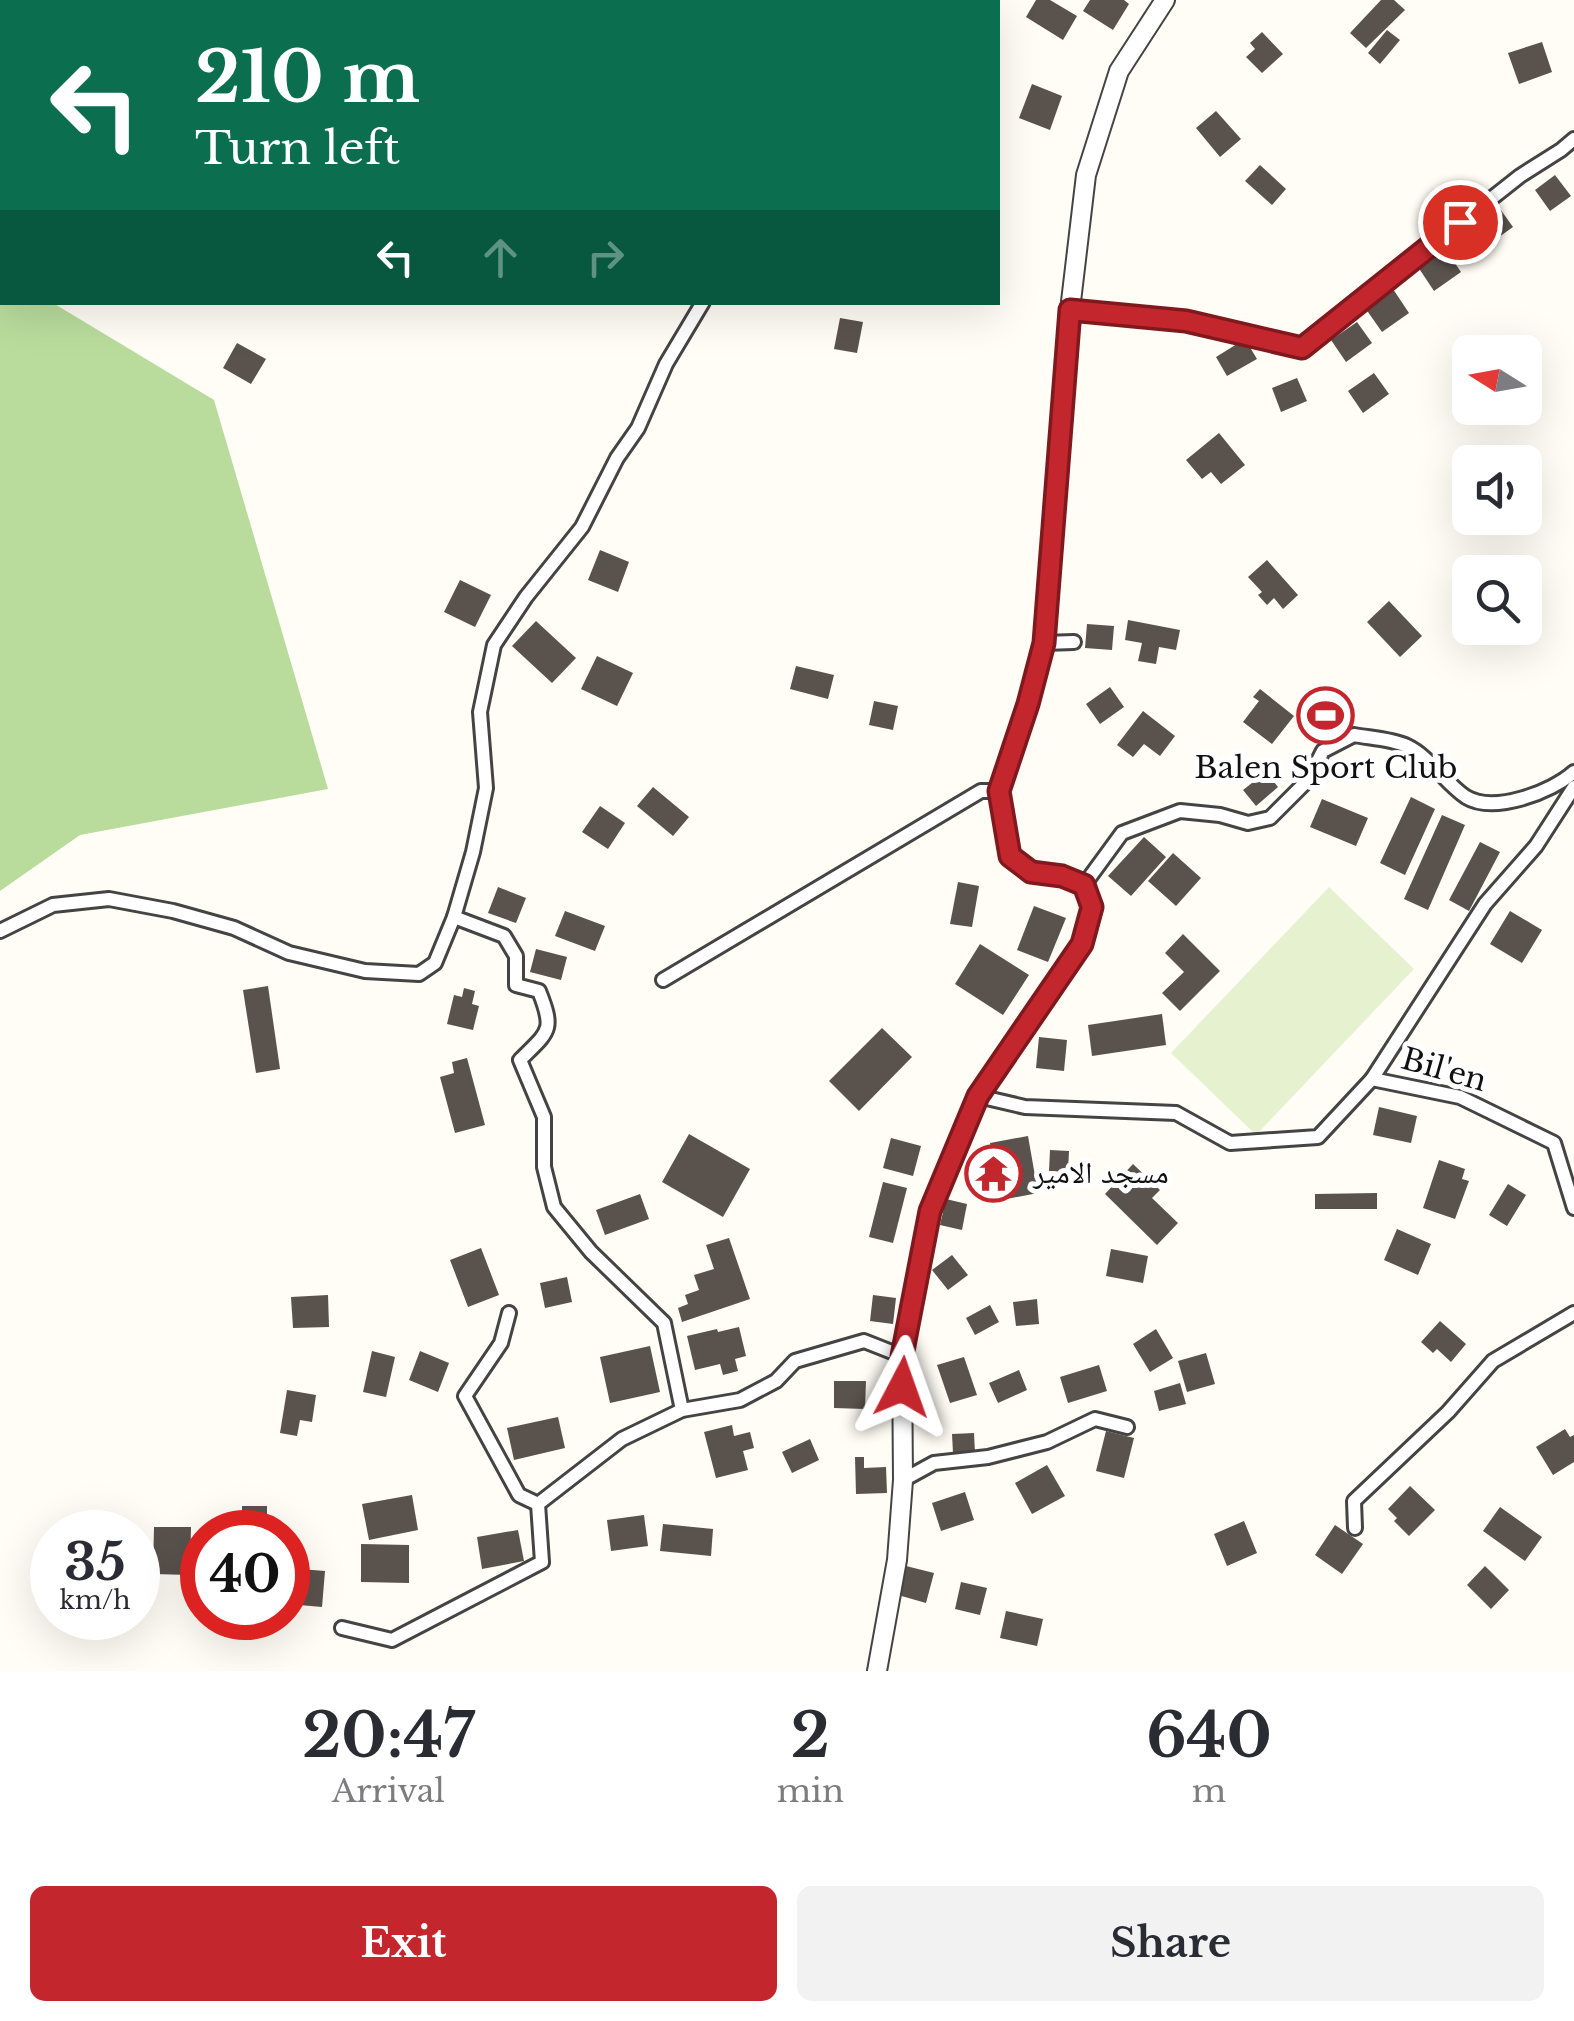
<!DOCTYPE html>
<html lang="en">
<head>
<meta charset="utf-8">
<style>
	:root { --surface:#fff; --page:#f2f2f3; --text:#2b2b33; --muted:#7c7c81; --accent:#c4262e }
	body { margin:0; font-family:"Libre Baskerville","Noto Naskh Arabic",serif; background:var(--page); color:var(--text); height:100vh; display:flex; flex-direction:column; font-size:38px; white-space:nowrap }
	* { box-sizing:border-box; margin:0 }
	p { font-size:32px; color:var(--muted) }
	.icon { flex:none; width:55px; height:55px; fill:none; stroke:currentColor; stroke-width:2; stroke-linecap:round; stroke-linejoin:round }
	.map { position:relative; height:1671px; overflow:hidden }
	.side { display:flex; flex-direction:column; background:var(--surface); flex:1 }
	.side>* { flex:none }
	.banner { position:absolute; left:0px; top:0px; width:1000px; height:305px; box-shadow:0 10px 40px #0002; background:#0b6e4f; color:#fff; overflow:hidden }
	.needle { width:65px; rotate:281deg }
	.buttons { position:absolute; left:1452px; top:335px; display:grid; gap:20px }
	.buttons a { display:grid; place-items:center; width:90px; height:90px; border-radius:15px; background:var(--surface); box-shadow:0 10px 40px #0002; font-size:50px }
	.speed { position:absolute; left:30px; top:1510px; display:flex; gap:20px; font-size:50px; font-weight:700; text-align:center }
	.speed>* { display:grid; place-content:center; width:130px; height:130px; border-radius:50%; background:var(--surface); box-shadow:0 10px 40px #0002; line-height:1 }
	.speed small { font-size:25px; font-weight:400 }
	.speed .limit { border:15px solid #d22; background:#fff; color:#111 }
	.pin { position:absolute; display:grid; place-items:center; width:85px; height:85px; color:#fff; margin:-42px; border:5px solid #fff; border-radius:50%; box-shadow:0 2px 10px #0007 }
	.me { position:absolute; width:110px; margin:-55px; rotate:4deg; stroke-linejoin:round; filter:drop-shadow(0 0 8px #0008) }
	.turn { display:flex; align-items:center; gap:35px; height:210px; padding:0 30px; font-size:45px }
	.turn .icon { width:130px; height:130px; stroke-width:2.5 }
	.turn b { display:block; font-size:70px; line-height:85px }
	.lanes { display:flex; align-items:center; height:95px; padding:0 30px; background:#0003; justify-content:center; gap:50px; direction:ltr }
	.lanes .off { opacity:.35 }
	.eta { display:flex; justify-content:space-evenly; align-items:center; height:170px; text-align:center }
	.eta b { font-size:60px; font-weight:700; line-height:70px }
	.action { display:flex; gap:20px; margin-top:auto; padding:20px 30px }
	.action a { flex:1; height:115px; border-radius:15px; background:var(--accent); color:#fff; font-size:40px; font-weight:700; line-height:115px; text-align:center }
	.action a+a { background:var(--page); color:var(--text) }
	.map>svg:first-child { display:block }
</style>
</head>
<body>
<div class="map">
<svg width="1574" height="1671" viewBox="0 0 1574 1671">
	<rect width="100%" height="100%" fill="#fffdf5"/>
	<polygon fill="#b9dc9c" points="0,271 2,272 2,302 53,303 214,400 328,789 80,835 0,891"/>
	<polygon fill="#e6f2cf" points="1329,887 1414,969 1256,1135 1171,1053"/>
	<g fill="#5a524d">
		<polygon points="1036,0 1050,0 1077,16 1063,40 1026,17"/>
		<polygon points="1090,0 1124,0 1129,4 1113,30 1083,11"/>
		<polygon points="1381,0 1394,0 1405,10 1366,48 1350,33"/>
		<polygon points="1387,30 1400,40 1380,64 1368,53"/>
		<polygon points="1262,32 1283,54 1262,73 1246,57 1255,49 1250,43"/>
		<polygon points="1542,42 1552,72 1519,84 1508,53"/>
		<polygon points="1032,84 1062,96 1050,130 1019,118"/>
		<polygon points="1216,111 1241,139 1220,157 1196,128"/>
		<polygon points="1260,165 1286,189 1272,205 1245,181"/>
		<polygon points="1555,175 1571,196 1550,211 1535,190"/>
		<polygon points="1498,206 1513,227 1492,242 1477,221"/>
		<polygon points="1441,243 1461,272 1434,291 1414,261"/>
		<polygon points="1389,283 1409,313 1382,332 1361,302"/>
		<polygon points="840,318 863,322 857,353 834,349"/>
		<polygon points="1357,322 1372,343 1346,362 1331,340"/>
		<polygon points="1245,339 1257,359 1227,376 1216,357"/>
		<polygon points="237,343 266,359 251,384 223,368"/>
		<polygon points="1374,373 1389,394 1363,413 1348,391"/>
		<polygon points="1297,378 1307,401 1281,412 1272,388"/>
		<polygon points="1219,433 1245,465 1221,484 1211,472 1202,479 1186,460"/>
		<polygon points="600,550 629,562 618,592 588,580"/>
		<polygon points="1267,560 1298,595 1283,609 1274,598 1267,605 1258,595 1262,592 1248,577"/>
		<polygon points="460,580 491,595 475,627 444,612"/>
		<polygon points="1389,601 1422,636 1400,657 1367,622"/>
		<polygon points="1128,620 1180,630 1176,650 1159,647 1156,664 1138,661 1142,643 1125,640"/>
		<polygon points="536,621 576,658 552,683 512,646"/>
		<polygon points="1087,624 1114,626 1112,650 1085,648"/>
		<polygon points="597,656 633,673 617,706 581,689"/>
		<polygon points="796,666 834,675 828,699 790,689"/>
		<polygon points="1110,687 1124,707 1100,724 1086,704"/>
		<polygon points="1260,689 1294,716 1272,744 1243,722 1259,701 1253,697"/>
		<polygon points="874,701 898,706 893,730 869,725"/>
		<polygon points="1143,711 1175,736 1160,756 1144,744 1133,757 1117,745"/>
		<polygon points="1266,772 1278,787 1256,806 1243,790"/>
		<polygon points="653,787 689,817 673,836 637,806"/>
		<polygon points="1411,797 1435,809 1405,875 1380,863"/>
		<polygon points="1322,799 1368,818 1356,846 1310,827"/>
		<polygon points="600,806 625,823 608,849 582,832"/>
		<polygon points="1442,815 1465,825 1428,910 1404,899"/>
		<polygon points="1144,837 1166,857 1131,896 1108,876"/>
		<polygon points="1480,842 1500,852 1469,911 1449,900"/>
		<polygon points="1173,853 1201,878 1176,906 1148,881"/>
		<polygon points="958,882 979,886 972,927 950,924"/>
		<polygon points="498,887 526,898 516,923 488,913"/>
		<polygon points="1034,906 1066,918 1048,962 1017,950"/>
		<polygon points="565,911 605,926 595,951 555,936"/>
		<polygon points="1510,911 1542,930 1522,963 1490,944"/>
		<polygon points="1183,934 1220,971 1180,1011 1162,993 1184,972 1165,953"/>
		<polygon points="980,944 1029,975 1003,1015 955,984"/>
		<polygon points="536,949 567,957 561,980 530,972"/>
		<polygon points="268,986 280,1069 256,1073 243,990"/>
		<polygon points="464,988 475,991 472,1004 479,1006 473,1030 447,1024 454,995 462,997"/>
		<polygon points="1162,1014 1166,1045 1092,1056 1088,1025"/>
		<polygon points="882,1028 912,1057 859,1111 829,1081"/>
		<polygon points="1039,1037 1067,1040 1064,1071 1036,1068"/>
		<polygon points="467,1058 485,1125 455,1133 440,1077 454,1073 452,1062"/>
		<polygon points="1379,1107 1417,1116 1411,1143 1373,1135"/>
		<polygon points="689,1134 750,1169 723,1217 662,1182"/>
		<polygon points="1028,1136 1038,1193 1001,1200 990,1143"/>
		<polygon points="891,1138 921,1146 913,1176 883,1168"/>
		<polygon points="1050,1150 1069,1151 1068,1172 1049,1171"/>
		<polygon points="1439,1160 1465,1169 1462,1179 1469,1181 1455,1219 1423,1208"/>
		<polygon points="1133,1164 1160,1190 1152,1198 1178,1223 1157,1245 1105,1194"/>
		<polygon points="883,1182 907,1188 893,1243 869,1237"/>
		<polygon points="1508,1184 1526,1195 1507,1226 1489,1215"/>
		<polygon points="1377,1193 1377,1209 1315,1209 1315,1194"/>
		<polygon points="640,1194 649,1219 605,1235 596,1210"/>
		<polygon points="946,1199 967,1204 962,1230 940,1225"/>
		<polygon points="1397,1229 1431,1244 1418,1275 1384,1260"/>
		<polygon points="729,1238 750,1299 682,1322 678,1308 688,1304 685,1295 699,1290 694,1275 714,1269 706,1245"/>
		<polygon points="481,1248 499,1295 468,1307 450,1260"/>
		<polygon points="1111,1249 1148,1256 1143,1283 1106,1276"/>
		<polygon points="952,1255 968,1275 948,1290 932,1270"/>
		<polygon points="567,1277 572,1302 545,1308 540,1283"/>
		<polygon points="328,1295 329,1327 293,1328 291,1297"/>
		<polygon points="873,1295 896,1298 893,1324 870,1321"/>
		<polygon points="1037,1299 1039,1324 1016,1326 1013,1302"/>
		<polygon points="990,1305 999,1322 975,1335 966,1318"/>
		<polygon points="1440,1321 1466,1344 1451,1362 1437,1349 1433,1353 1421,1342"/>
		<polygon points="739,1327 746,1356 735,1359 738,1371 723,1375 720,1364 695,1370 687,1336 717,1329 718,1332"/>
		<polygon points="1156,1329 1173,1358 1150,1372 1133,1344"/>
		<polygon points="650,1346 660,1392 610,1403 600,1357"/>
		<polygon points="372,1351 395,1357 386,1397 363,1392"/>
		<polygon points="420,1351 449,1363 438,1392 409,1380"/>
		<polygon points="1206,1353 1215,1384 1187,1392 1178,1361"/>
		<polygon points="964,1357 977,1395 950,1403 937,1365"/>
		<polygon points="1099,1365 1107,1391 1068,1403 1060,1377"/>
		<polygon points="1019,1370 1027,1390 998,1403 989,1383"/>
		<polygon points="834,1381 866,1381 865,1409 834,1408"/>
		<polygon points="1180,1383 1186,1404 1159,1411 1154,1391"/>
		<polygon points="287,1390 316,1395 312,1422 300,1420 297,1436 280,1433"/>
		<polygon points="558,1417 565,1448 514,1460 507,1428"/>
		<polygon points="732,1425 734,1436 750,1432 754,1448 743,1451 748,1470 716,1478 704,1432"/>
		<polygon points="1565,1429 1570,1437 1574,1435 1574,1462 1553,1475 1536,1447"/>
		<polygon points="1106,1431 1134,1438 1124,1478 1096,1471"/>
		<polygon points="974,1433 975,1453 953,1453 952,1434"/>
		<polygon points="810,1439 819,1460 792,1473 782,1452"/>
		<polygon points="855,1457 864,1457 864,1468 886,1467 887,1493 856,1494"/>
		<polygon points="1047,1465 1065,1496 1032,1514 1015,1483"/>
		<polygon points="1410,1486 1435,1510 1409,1536 1394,1521 1397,1518 1388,1509"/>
		<polygon points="965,1492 974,1520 941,1531 932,1503"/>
		<polygon points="412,1495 418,1530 369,1540 362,1504"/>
		<rect x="242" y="1506" width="25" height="26"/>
		<polygon points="1500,1507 1542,1537 1525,1561 1483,1531"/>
		<polygon points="644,1515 648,1546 611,1551 607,1520"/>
		<polygon points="1244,1521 1257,1553 1227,1566 1214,1534"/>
		<polygon points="663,1524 713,1529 711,1556 660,1551"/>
		<polygon points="1335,1525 1363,1544 1342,1574 1315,1555"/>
		<polygon points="154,1527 191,1527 190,1575 153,1574"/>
		<polygon points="518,1530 524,1561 482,1569 477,1537"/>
		<polygon points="361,1544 409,1545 409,1583 361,1582"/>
		<polygon points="906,1566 934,1573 926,1603 898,1595"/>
		<polygon points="1485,1566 1509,1590 1491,1609 1467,1585"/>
		<polygon points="288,1568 325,1571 322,1607 288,1604"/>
		<polygon points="961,1582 987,1588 980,1615 955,1609"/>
		<polygon points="1006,1611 1043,1619 1037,1646 1000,1638"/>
	</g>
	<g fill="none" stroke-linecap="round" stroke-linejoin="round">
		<defs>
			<g id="minor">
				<polyline points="894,2 896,0"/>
				<polyline points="1070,310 1186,321 1302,348 1520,176 1561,150 1574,139"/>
				<polyline points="1044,643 1074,642"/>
				<path d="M 1084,885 L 1122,833 L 1180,811 L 1220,815 L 1248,823 L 1270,818 L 1308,780 L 1323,751 L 1354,735 C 1370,738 1392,739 1407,746 C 1430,757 1446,784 1466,797 C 1494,814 1552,792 1574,772"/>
				<path d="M 454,917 L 504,936 L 516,956 L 516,985 L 539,991 C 555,1031 549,1031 520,1060 L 544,1117 L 544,1167 L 554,1207 L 591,1252 L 664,1323 L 682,1410"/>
				<polyline points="0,931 53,905 109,899 173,911 234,928 289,953 365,971 419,974 435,963 454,917 473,852 486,788 480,712 494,645 526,597 582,527 617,458 638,428 666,364 703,302"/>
				<polyline points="663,980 981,791 999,791"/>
				<polyline points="1372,1079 1485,904 1536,846 1574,787"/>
				<polyline points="978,1096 1025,1107 1176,1113 1230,1143 1318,1137 1372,1079 1460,1097 1554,1143 1574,1208"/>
				<polyline points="509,1313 501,1343 465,1396 519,1495 538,1504"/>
				<polyline points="903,1480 934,1463 988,1457 1047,1442 1095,1419 1127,1427"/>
				<polyline points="1355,1528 1354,1501 1448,1412 1493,1361 1574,1313"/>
				<polyline points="342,1628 392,1640 542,1562 538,1504 622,1439 682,1410 740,1400 776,1381 795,1361 864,1341 902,1356"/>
			</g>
			<polyline id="tertiary" points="877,1671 897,1560 903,1480 902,1356 930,1211 978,1096 1083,944 1093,907 1084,885 1062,876 1031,872 1011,856 999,791 1028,704 1044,643 1070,310 1086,175 1119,71 1165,0"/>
		</defs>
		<use href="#minor" stroke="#444" stroke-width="18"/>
		<use href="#tertiary" stroke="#444" stroke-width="22"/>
		<use href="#minor" stroke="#fff" stroke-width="12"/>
		<use href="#tertiary" stroke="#fff" stroke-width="18"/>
	</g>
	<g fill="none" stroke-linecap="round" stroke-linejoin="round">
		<defs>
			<polyline id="route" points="902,1387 902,1356 930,1211 978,1096 1082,944 1092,907 1084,885 1062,876 1031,872 1010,856 999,791 1028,704 1044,643 1070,310 1186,321 1302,348 1460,222"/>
		</defs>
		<use href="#route" stroke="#7f191e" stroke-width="25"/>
		<use href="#route" stroke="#c4262e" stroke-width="18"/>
	</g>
	<defs>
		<symbol id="stadium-ring" viewBox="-11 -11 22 22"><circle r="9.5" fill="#fff" stroke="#c4262e" stroke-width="1.5"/><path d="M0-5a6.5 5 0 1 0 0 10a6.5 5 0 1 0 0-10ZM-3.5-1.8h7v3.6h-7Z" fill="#c4262e"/></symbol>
		<symbol id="temple-ring" viewBox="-11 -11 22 22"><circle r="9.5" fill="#fff" stroke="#c4262e" stroke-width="1.5"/><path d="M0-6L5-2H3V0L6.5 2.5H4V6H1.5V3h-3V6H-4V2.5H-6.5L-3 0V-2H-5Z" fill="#c4262e"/></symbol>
	</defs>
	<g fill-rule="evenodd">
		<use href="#stadium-ring" x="1294" y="684" width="63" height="63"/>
		<use href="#temple-ring" x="962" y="1142" width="63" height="63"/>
	</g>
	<g text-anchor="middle" stroke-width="10" stroke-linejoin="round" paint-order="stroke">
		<g font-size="30" fill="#111" stroke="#fff">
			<text x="1326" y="778">Balen Sport Club</text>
			<text x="1033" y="1183" text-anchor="start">مسجد الامير</text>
		</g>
		<g font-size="30" fill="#111" stroke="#fff">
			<text transform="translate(1444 1070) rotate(16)" y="10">Bil'en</text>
		</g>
	</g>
</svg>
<div class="buttons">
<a><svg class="needle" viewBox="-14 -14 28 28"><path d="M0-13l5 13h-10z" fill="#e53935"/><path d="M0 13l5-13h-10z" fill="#7c7c81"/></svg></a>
<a><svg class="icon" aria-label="sound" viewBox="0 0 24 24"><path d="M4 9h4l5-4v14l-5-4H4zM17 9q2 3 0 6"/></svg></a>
<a><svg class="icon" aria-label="search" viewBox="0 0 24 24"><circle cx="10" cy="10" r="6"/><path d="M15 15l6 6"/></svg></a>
</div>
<div class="speed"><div>35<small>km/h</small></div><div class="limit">40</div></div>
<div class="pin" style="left:1460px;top:222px;background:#d93025"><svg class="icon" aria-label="arrive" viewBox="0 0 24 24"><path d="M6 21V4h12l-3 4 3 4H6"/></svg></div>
<svg class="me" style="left:902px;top:1387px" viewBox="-20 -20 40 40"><path d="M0-17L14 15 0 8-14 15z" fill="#c4262e" stroke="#fff" stroke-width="4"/></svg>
<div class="banner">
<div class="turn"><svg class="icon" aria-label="left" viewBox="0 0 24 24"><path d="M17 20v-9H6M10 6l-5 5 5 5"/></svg><div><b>210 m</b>Turn left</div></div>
<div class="lanes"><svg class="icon" aria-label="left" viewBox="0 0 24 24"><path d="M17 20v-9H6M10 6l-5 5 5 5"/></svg><svg class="icon off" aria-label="ahead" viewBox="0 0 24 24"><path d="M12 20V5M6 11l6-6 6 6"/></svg><svg class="icon off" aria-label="right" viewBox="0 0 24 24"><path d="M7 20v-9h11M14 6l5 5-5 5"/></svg></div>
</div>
</div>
<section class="side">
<div class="eta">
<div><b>20:47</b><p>Arrival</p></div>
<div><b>2</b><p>min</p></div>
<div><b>640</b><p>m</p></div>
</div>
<div class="action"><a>Exit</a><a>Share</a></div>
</section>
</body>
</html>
